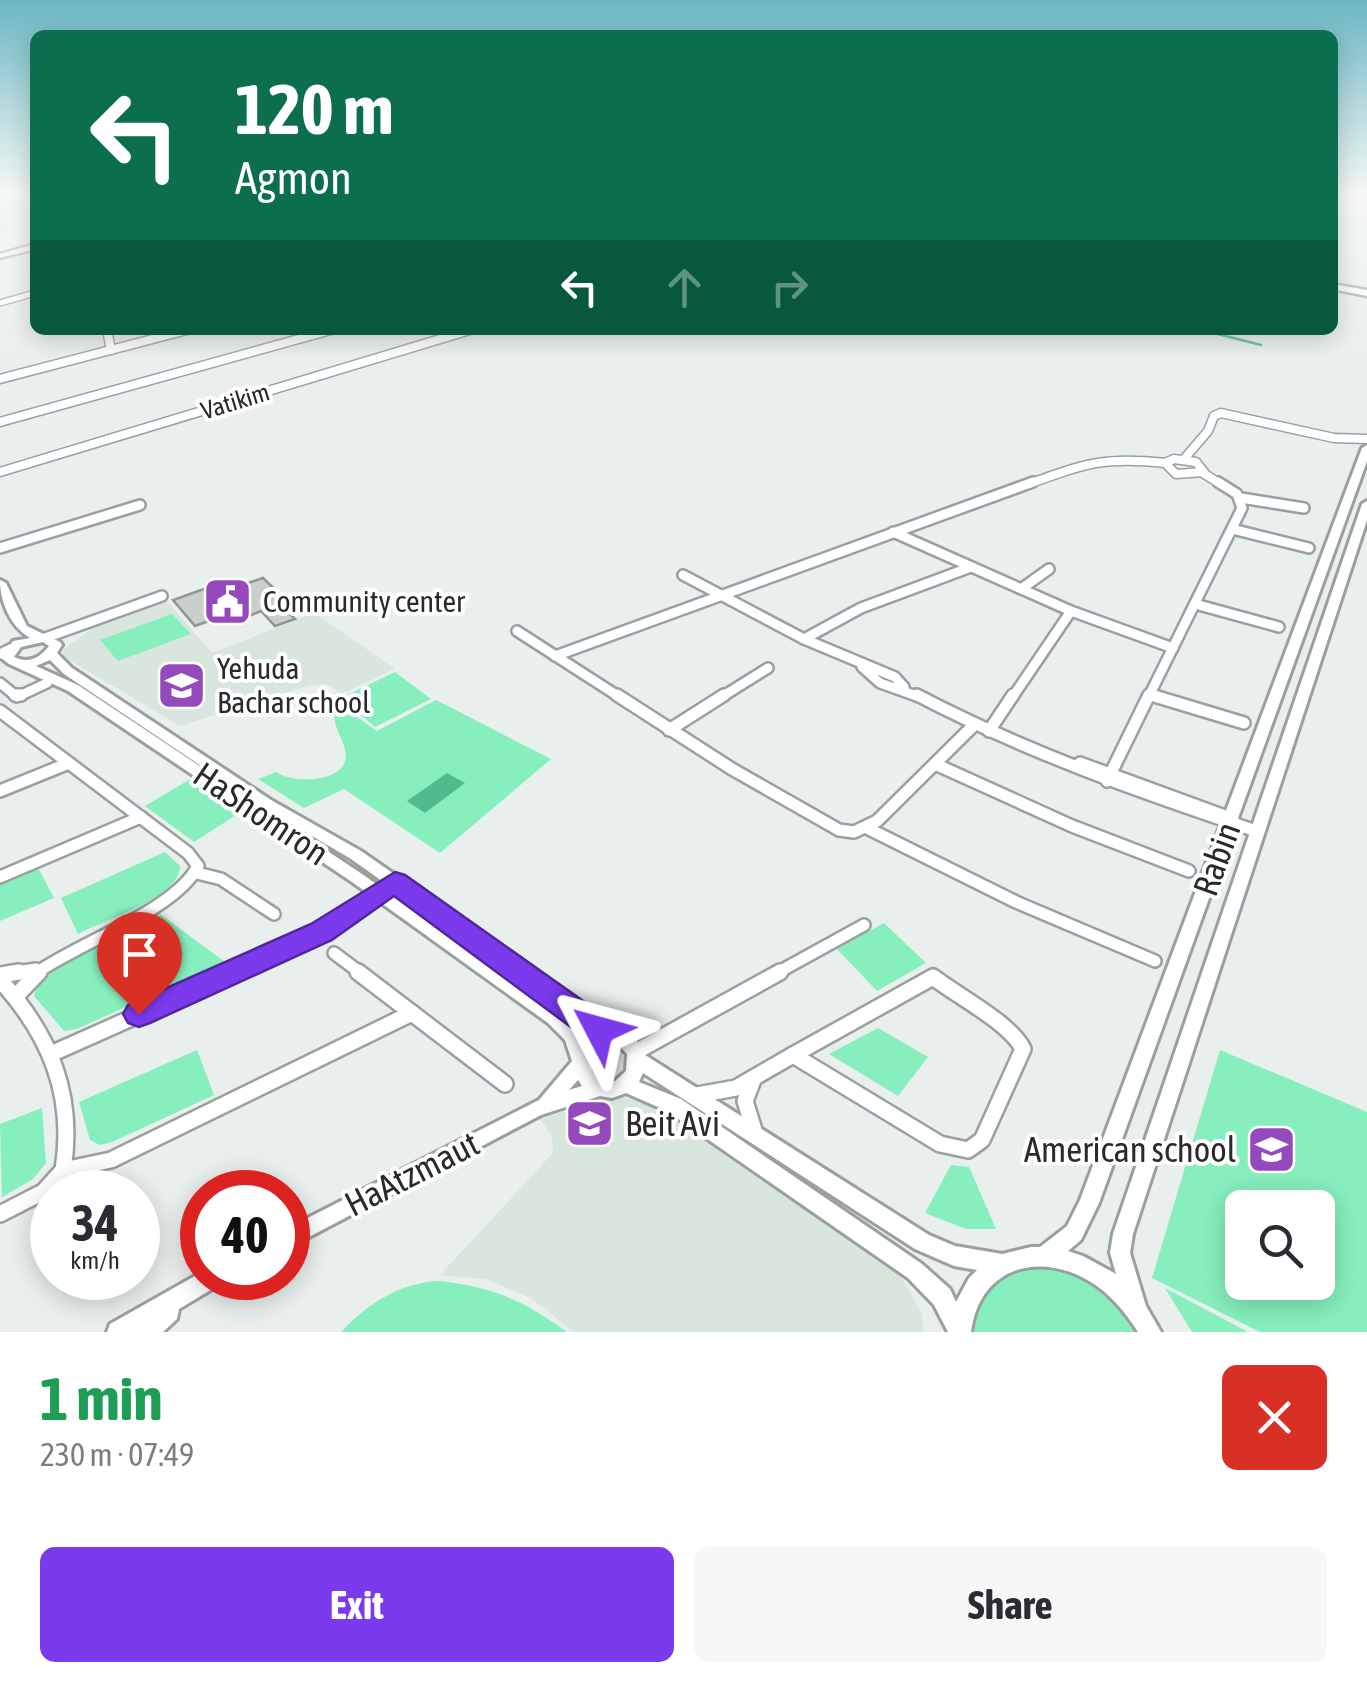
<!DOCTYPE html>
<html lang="en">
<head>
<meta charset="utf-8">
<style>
	:root { --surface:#fff; --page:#f7f7f7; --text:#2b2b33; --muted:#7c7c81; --accent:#7c3aed }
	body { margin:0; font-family:"Asap Condensed",sans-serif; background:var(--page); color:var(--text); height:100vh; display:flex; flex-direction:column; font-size:38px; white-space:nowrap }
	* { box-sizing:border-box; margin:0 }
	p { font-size:32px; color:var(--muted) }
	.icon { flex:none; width:55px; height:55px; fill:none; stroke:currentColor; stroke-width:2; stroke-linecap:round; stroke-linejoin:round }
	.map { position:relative; height:1332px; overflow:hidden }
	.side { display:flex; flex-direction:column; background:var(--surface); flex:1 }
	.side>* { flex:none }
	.hud { position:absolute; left:30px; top:30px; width:1308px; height:305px; border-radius:15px; box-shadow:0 5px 25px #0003; background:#0b6e4f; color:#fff; overflow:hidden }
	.controls { position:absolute; left:1225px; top:1190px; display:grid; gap:20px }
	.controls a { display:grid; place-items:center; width:110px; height:110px; border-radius:15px; background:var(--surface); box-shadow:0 5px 25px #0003; font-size:50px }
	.speed { position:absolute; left:30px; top:1170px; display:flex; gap:20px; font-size:50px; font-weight:700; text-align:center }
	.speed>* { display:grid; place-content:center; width:130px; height:130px; border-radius:50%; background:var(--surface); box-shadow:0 5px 25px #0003; line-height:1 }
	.speed small { font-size:25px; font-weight:400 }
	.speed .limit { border:15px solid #d22; background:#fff; color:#111 }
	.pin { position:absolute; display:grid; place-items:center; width:85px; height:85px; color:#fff; margin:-102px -42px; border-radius:50% 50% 50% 0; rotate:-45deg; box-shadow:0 0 10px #0007 }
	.pin .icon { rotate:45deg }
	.me { position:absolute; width:110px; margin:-55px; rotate:309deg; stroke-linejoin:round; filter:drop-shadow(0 0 8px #0008) }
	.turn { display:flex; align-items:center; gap:35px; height:210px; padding:0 40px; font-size:45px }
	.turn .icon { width:130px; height:130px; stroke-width:2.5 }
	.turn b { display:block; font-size:70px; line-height:85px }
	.lanes { display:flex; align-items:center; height:95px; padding:0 40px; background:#0003; justify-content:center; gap:50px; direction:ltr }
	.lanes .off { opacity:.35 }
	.round { display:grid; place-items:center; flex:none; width:105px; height:105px; border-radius:15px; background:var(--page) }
	.overview { display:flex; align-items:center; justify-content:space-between; height:170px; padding:0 40px }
	h1 { font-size:60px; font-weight:700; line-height:75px; color:#1e9e55 }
	.primary-button { display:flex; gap:20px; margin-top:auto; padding:20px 40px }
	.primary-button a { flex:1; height:115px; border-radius:15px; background:var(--accent); color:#fff; font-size:40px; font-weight:700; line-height:115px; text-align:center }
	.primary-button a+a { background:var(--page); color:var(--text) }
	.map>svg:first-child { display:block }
</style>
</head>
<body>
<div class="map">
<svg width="1367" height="1332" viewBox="0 0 1367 1332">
	<rect width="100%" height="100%" fill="#e9efec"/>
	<g fill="#d8e6de">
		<polygon points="0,193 35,193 35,224 0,232"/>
		<polygon points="165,599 212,653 315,613 395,669 341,694 327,684 310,685 180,726 64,657 63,650 94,627"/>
		<polygon points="615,1095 649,1103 899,1274 922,1313 923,1332 574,1332 531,1298 485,1279 440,1275 553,1153 552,1136 540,1119"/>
	</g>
	<g fill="#86efbd" fill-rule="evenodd">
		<polygon points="172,614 191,634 118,661 100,640"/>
		<polygon points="395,672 431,699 375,727 341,698"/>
		<path d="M 436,700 L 551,759 L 440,853 L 344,789 L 304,808 L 258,779 L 276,772 C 298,786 353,781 345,750 C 342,736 334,729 334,712 L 340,705 L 377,731 Z"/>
		<polygon points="192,778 241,812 194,842 145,806"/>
		<path d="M 165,852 L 180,866 C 181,897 104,920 78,934 L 61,898 Z"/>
		<polygon points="38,868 54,898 0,921 0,884"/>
		<path d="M 160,914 L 225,962 L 77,1029 L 64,1031 L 34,996 C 39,967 132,927 160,914 Z"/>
		<polygon points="884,923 926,963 877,991 837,949"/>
		<polygon points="878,1028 928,1057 898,1096 829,1054"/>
		<polygon points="197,1050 214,1095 112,1142 100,1145 90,1140 79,1102"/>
		<path d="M 1220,1050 L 1367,1112 L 1367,1332 L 1260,1332 L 1152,1278 ZM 1242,1208 L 1318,1208 L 1318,1282 L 1242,1282 Z"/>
		<polygon points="42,1108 46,1163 33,1179 2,1197 0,1124"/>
		<polygon points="951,1165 969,1167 996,1229 966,1229 925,1213"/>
		<path d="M 1032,1267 C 1075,1270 1118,1290 1136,1332 L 971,1332 C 979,1293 994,1277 1032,1267 Z"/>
		<path d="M 439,1281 C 494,1287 522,1300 567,1332 L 341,1332 C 368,1303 400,1283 439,1281 Z"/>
		<polygon points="1165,1288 1248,1332 1192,1332"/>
	</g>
	<polygon fill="#50bb8c" points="447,773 465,783 425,813 407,801"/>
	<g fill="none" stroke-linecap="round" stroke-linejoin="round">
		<polyline stroke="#50bb8c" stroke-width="2.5" points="1202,330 1261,345"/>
	</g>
	<polygon fill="#c9d0cc" stroke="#909693" stroke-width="2.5" points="263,578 286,600 279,603 295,619 275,626 261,611 249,616 242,609 195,626 173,600 215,585 221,592"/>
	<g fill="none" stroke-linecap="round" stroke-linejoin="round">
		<defs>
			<polyline id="minor-far4" points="0,303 35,293"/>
			<g id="minor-far3">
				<polyline points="107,330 111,350"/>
				<polyline points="0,379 187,330"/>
				<polyline points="1214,416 1221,413 1334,438 1367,439"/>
				<polyline points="0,422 331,330"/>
				<polygon points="1174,459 1196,462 1204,472 1176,474 1165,463"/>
				<polyline points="1184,459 1208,431 1214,416"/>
				<polyline points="0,472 470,330"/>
				<polyline points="1203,473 1222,485"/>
				<path d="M 1026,485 C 1084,464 1103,456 1165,463"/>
			</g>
			<g id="minor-far2">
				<polyline points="1241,498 1304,508"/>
				<polyline points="1232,529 1309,548"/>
				<polyline points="893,532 1071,611 1173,648"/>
				<polyline points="0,548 140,505"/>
				<polyline points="683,575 804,639 895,677 904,687"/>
				<polyline points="1021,589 1049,569"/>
				<polyline points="1195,604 1279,627"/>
				<polyline points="517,631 621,698"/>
				<polyline points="45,638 162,596"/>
				<polyline points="804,639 861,608 971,567"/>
				<polyline points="0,654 10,649"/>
				<polyline points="555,656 1033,482"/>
				<polyline points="862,667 880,683 922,698"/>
				<polyline points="0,683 17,697 47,683"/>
				<polyline points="1150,695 1159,698"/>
				<polyline points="720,698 768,668"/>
				<polyline points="1012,698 1071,611"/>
				<polyline points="1148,698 1242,508 1237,494 1218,482"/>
			</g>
			<g id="minor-far1">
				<polyline points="15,695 21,695"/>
				<polyline points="617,695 732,769 839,830 854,832 877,821 974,725"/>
				<path d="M 917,695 C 1026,752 1140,792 1256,831"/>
				<polyline points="1151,695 1244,723"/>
				<path d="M 0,711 L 188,853 L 198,866 C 175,911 79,942 35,974"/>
				<polyline points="669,730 724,695"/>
				<polyline points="989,731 1013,695"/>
				<polyline points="1080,763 1233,819"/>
				<polyline points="935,764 1072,826 1189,871"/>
				<polyline points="1107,781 1149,695"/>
				<polyline points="0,791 69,763"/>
				<polyline points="867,828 1016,902 1155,961"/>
				<polyline points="197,873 221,879 274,914"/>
				<polyline points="0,877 141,817"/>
				<polyline points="334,953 362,974"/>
				<polyline points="4,974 36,969"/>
				<polyline points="229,974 313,937 395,882"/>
				<polyline points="775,974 864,925"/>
			</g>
			<g id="minor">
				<polyline points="358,972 505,1084"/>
				<polyline points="0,975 19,972"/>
				<path d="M 933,977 C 959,997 1010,1023 1023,1049 L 982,1140 L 968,1150 L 940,1144 L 793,1055 Z"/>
				<path d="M 0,980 C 50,1035 75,1095 63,1170"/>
				<polyline points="16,996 39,972"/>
				<polyline points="637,1051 780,972"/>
				<polyline points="53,1053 235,972"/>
				<polyline points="753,1080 745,1101 754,1130"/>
				<polyline points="697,1095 736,1088 793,1055"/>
				<polyline points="0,1214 43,1192 63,1170 111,1160 412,1013"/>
			</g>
			<g id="tertiary">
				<path d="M 1367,445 L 1367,461 L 1099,1203 L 1081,1240 L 1068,1251 L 1083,1256 L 1116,1274 L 1110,1253 L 1113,1234 L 1362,504 L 1367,501 L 1367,520 L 1133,1234 L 1130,1253 L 1146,1306 L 1161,1332 L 1138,1332 C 1125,1312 1110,1293 1089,1281 C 1037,1250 979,1269 971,1332 L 948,1332 L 934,1305 L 908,1278 L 667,1111 L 626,1093 L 612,1098 L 600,1096 L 541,1115 L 288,1248 L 288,1228 L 539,1100 L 572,1061 L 565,1040 L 548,1023 L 352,882 L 68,691 L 9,664 L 1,658 L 13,641 L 30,638 C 10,626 0,602 0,580 L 6,583 L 27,626 L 60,642 L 62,645 L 57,653 L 72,668 L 271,800 L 361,851 L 615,1028 C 631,1033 639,1039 645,1055 L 929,1235 L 955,1246 L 1002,1254 L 1031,1247 L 1040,1247 L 1067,1226 L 1080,1200 L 1362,448 ZM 43,642 L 49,646 C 40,658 28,664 14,657 L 21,647 ZM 50,660 L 64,674 L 261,806 L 351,859 L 593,1031 L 582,1039 L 578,1031 L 560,1013 L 362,874 L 78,685 L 36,666 ZM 603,1042 L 616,1043 L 627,1054 L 626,1071 L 615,1081 L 601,1080 L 592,1070 L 592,1052 ZM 643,1073 L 915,1249 L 954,1266 L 977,1270 L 969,1278 L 956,1302 L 950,1289 L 922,1264 L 681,1099 L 639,1082 ZM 578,1080 L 582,1086 L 569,1090 Z"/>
				<polygon points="202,1272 202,1278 222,1278 219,1285 179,1309 177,1319 163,1332 107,1332 110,1324"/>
			</g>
			<polygon id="primary" points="1332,284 1367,290 1367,296 1332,289"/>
			<polygon id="trunk" points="32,245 35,245 35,249 0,258 0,254"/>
		</defs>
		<use href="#minor-far4" stroke="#9aa09c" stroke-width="8"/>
		<use href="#minor-far3" stroke="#9aa09c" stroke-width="11"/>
		<use href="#minor-far2" stroke="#9aa09c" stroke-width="14"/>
		<use href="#minor-far1" stroke="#9aa09c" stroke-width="16"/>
		<use href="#minor" stroke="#9aa09c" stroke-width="20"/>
		<use href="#tertiary" stroke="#9aa09c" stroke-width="6"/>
		<use href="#primary" stroke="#9aa09c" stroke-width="5"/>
		<use href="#trunk" stroke="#9aa09c" stroke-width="5"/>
		<use href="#minor-far4" stroke="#fff" stroke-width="5"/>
		<use href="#minor-far3" stroke="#fff" stroke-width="8"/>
		<use href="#minor-far2" stroke="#fff" stroke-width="9"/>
		<use href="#minor-far1" stroke="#fff" stroke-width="11"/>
		<use href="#minor" stroke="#fff" stroke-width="15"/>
		<use href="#tertiary" fill="#fff" fill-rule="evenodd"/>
		<use href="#primary" fill="#fff" fill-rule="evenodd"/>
		<use href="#trunk" fill="#fff" fill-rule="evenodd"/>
	</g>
	<linearGradient id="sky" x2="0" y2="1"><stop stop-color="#6bb7c3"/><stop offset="0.51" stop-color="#f5f8f6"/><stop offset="1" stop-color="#f5f8f6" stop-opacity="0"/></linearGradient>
	<rect width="1367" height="380" fill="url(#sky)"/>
	<polygon fill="#7c3aed" stroke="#51269a" stroke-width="2.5" points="395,872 405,875 610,1020 615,1030 610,1039 599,1043 587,1039 394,896 332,940 150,1023 139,1027 128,1023 123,1014 128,1005 311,924"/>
	<defs>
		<symbol id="civic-square" viewBox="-11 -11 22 22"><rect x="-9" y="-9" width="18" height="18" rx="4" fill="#944abc" stroke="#fff"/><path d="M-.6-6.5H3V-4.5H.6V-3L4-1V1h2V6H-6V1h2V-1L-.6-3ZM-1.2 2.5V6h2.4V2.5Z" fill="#fff"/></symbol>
		<symbol id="school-square" viewBox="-11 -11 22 22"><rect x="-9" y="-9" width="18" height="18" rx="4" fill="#944abc" stroke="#fff"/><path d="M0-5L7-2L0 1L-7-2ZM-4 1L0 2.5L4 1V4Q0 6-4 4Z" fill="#fff"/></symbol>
	</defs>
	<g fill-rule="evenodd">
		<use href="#civic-square" x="200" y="574" width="55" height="55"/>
		<use href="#school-square" x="154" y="658" width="55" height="55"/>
		<use href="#school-square" x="562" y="1096" width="55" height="55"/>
		<use href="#school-square" x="1244" y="1122" width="55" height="55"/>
	</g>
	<g text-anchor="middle" stroke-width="8" stroke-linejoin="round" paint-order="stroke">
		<g font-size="25" fill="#292b2a" stroke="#fff">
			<text transform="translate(235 401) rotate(-17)" y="9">Vatikim</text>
		</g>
		<g font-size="30" fill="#292b2a" stroke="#fff" text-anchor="start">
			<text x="263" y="612">Community center</text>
			<text x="217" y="679">Yehuda<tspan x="217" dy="34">Bachar school</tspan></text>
		</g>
		<g font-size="35" fill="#292b2a" stroke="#fff">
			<text transform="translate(261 814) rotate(34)" y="12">HaShomron</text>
			<text transform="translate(1217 859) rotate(-70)" y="12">Rabin</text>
			<text transform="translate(412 1174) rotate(-27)" y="12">HaAtzmaut</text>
		</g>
		<g font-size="35" fill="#292b2a" stroke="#fff" text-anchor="start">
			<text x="625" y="1136">Beit Avi</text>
			<text x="1236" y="1162" text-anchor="end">American school</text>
		</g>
	</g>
</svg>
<div class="controls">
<a><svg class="icon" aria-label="search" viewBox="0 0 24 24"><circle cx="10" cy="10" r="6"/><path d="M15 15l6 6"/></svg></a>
</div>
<div class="speed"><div>34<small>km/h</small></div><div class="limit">40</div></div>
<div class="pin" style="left:139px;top:1014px;background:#d93025"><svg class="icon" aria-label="arrive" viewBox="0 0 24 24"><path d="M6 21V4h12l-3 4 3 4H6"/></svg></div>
<svg class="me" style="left:599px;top:1030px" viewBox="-20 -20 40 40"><path d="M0-17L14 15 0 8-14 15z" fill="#7c3aed" stroke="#fff" stroke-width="4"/></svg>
<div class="hud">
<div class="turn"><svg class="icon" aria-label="left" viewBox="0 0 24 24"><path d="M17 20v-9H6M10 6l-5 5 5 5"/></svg><div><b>120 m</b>Agmon</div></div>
<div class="lanes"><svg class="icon" aria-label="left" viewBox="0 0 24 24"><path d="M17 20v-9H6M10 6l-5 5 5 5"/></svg><svg class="icon off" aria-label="ahead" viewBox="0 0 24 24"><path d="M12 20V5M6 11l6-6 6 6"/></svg><svg class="icon off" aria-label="right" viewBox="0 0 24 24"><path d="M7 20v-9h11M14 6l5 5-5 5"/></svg></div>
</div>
</div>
<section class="side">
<div class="overview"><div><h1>1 min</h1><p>230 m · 07:49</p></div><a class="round" style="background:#d93025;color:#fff"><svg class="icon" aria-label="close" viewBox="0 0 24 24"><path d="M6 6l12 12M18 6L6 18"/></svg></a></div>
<div class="primary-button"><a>Exit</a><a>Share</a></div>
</section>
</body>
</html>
